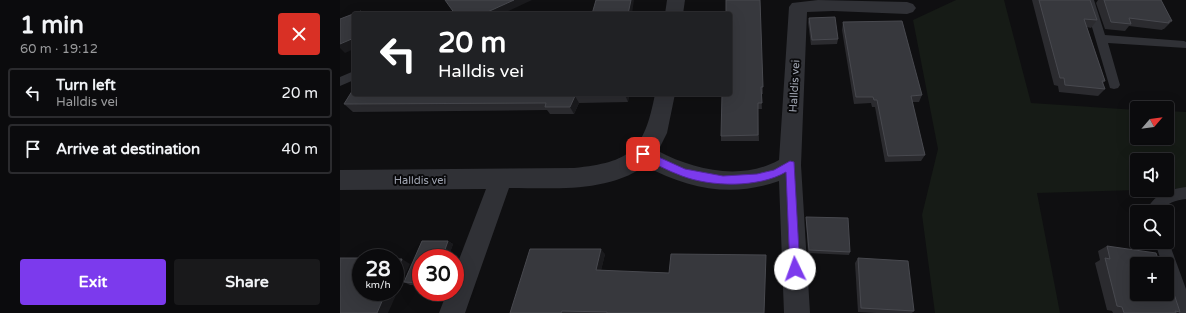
<!DOCTYPE html>
<html lang="en">
<head>
<meta charset="utf-8">
<style>
	:root { --surface:#0b0b0d; --page:#19191b; --text:#f1f3f6; --muted:#9a9b9d; --line:#2b2b2e; --accent:#7c3aed }
	body { margin:0; font-family:"Varela Round",sans-serif; background:var(--page); color:var(--text); height:100vh; display:flex; flex-direction:column; font-size:15px; white-space:nowrap }
	* { box-sizing:border-box; margin:0 }
	p { font-size:13px; color:var(--muted) }
	.icon { flex:none; width:22px; height:22px; fill:none; stroke:currentColor; stroke-width:2; stroke-linecap:round; stroke-linejoin:round }
	.map { position:relative; flex:1; overflow:hidden }
	.sheet { display:flex; flex-direction:column; background:var(--surface); width:340px }
	.sheet>* { flex:none }
	.hud { position:absolute; left:12px; top:12px; width:380px; height:84px; border-radius:4px; box-shadow:0 4px 16px #0002,0 0 0 1px var(--line); background:#202124; color:#fff; overflow:hidden }
	.needle { width:26px; rotate:62deg }
	.fabs { position:absolute; left:790px; top:101px; display:grid; gap:8px }
	.fabs a { display:grid; place-items:center; width:44px; height:44px; border-radius:4px; background:var(--surface); box-shadow:0 4px 16px #0002,0 0 0 1px var(--line); font-size:20px }
	.speed { position:absolute; left:12px; top:249px; display:flex; gap:8px; font-size:20px; font-weight:700; text-align:center }
	.speed>* { display:grid; place-content:center; width:52px; height:52px; border-radius:50%; background:var(--surface); box-shadow:0 4px 16px #0002,0 0 0 1px var(--line); line-height:1 }
	.speed small { font-size:10px; font-weight:400 }
	.speed .limit { border:6px solid #d22; background:#fff; color:#111 }
	.pin { position:absolute; display:grid; place-items:center; width:34px; height:34px; color:#fff; margin:-17px; border-radius:8px; box-shadow:0 2px 6px #0006 }
	.me { position:absolute; width:44px; margin:-22px; rotate:357deg; stroke-linejoin:round; filter:drop-shadow(0 0 3px #0008) }
	.turn { display:flex; align-items:center; gap:14px; height:84px; padding:0 20px; font-size:18px }
	.turn .icon { width:52px; height:52px; stroke-width:2.5 }
	.turn b { display:block; font-size:28px; line-height:34px }
	.round { display:grid; place-items:center; flex:none; width:42px; height:42px; border-radius:4px; background:var(--page) }
	.headline { display:flex; align-items:center; justify-content:space-between; height:68px; padding:0 20px }
	h1 { font-size:24px; font-weight:700; line-height:30px }
	.primary-button { display:flex; gap:8px; margin-top:auto; padding:8px 20px }
	.primary-button a { flex:1; height:46px; border-radius:4px; background:var(--accent); color:#fff; font-size:16px; font-weight:700; line-height:46px; text-align:center }
	.primary-button a+a { background:var(--page); color:var(--text) }
	ul { padding:0; list-style:none }
	li { display:flex; align-items:center; gap:12px; height:50px; margin:0 8px 6px; padding:0 12px; border:2px solid var(--line); border-radius:4px }
	li div { flex:1 }
	li b { display:block; font-size:15px }
	li em { font-style:normal }
	main { display:flex; flex:1; min-height:0 }
	.map>svg:first-child { display:block }
</style>
</head>
<body>
<main>
<section class="sheet">
<div class="headline"><div><h1>1 min</h1><p>60 m · 19:12</p></div><a class="round" style="background:#d93025;color:#fff"><svg class="icon" aria-label="close" viewBox="0 0 24 24"><path d="M6 6l12 12M18 6L6 18"/></svg></a></div>
<ul>
<li><svg class="icon" aria-label="left" viewBox="0 0 24 24"><path d="M17 20v-9H6M10 6l-5 5 5 5"/></svg><div><b>Turn left</b><p>Halldis vei</p></div><em>20 m</em></li>
<li><svg class="icon" aria-label="arrive" viewBox="0 0 24 24"><path d="M6 21V4h12l-3 4 3 4H6"/></svg><div><b>Arrive at destination</b></div><em>40 m</em></li>
</ul>
<div class="primary-button"><a>Exit</a><a>Share</a></div>
</section>
<div class="map">
<svg width="846" height="313" viewBox="0 0 846 313">
	<rect width="100%" height="100%" fill="#0f0f11"/>
	<polygon fill="#161b16" points="616,0 664,0 691,103 797,110 797,138 827,138 827,111 846,112 846,188 827,189 827,160 797,160 797,190 697,193 720,313 595,313 582,215 598,149 573,20"/>
	<g fill="none" stroke-linecap="round" stroke-linejoin="round">
		<g fill="#303136" fill-rule="evenodd">
			<polygon points="744,0 754,0 765,35 844,41 846,42 846,48 768,43 780,85 778,88 774,89 770,88"/>
			<polygon points="14,71 14,80 0,86 0,77"/>
			<path d="M 846,187 L 846,199 C 836,200 826,203 821,212 L 807,212 C 811,195 830,189 846,187 Z"/>
			<polygon points="827,237 846,289 846,313 839,313 827,278 827,264 822,264 815,242 827,242"/>
		</g>
		<g fill="#303136" fill-rule="evenodd">
			<polygon points="327,0 345,0 343,14 325,14"/>
			<path d="M 478,0 L 567,2 L 573,4 L 576,8 L 573,12 L 567,14 L 493,11 L 467,12 L 461,165 L 470,313 L 444,313 L 439,181 C 392,198 349,189 305,166 C 266,193 214,188 169,188 L 125,313 L 99,313 L 107,292 L 115,292 L 115,270 L 146,189 L 0,190 L 0,170 L 234,168 C 291,162 304,151 315,94 L 335,94 L 327,133 L 318,151 C 354,170 401,181 439,160 L 449,7 L 452,3 Z"/>
		</g>
	</g>
	<g fill="#2b2b2f">
		<polygon points="420,0 423,94 421,94 422,109 418,109 419,141 381,141 381,136"/>
		<polygon points="692,0 750,0 757,20 751,28 747,27 765,81 763,83 765,89 758,96 719,92 718,86 714,85"/>
		<polygon points="758,0 821,0 832,21 824,29 823,29 822,30 789,26 785,31 765,29 756,3"/>
		<polygon points="469,18 498,39 497,44 471,45 468,22"/>
		<polygon points="503,22 582,95 579,102 572,102 585,155 581,161 545,162 535,107 532,107 531,103 514,104 502,30"/>
		<polygon points="14,94 289,94 288,102 239,103 234,114 210,114 207,110 13,112 4,104"/>
		<polygon points="466,217 510,252 509,255 468,253 466,220"/>
		<polygon points="82,241 108,241 113,244 108,258 81,258 81,285 70,285 64,282"/>
		<polygon points="767,246 820,264 840,312 836,313 773,313 772,311 767,310 755,263 760,260 758,251"/>
		<polygon points="265,254 261,270 424,313 170,313"/>
		<polygon points="518,258 574,311 572,313 536,313 518,312 515,263"/>
	</g>
	<g fill="#1a1a1d">
		<polygon points="174,0 192,0 162,14 143,14"/>
		<polygon points="291,0 294,0 292,14 288,14"/>
		<polygon points="14,38 14,49 5,53 0,48 0,44"/>
		<polygon points="285,94 289,94 288,102 285,95"/>
		<polygon points="235,96 239,103 234,114 230,107"/>
		<polygon points="108,241 113,244 108,258 102,258"/>
		<polygon points="261,249 265,254 260,275 256,270"/>
		<polygon points="62,259 70,264 48,313 37,313 46,292 55,292 55,274"/>
	</g>
	<g fill="#37383d" stroke="#48494f">
		<polygon points="105,0 174,0 143,14 115,14"/>
		<polygon points="256,0 291,0 288,14 252,14"/>
		<polygon points="386,0 420,0 423,87 421,87 422,103 418,103 418,135 381,136 382,94 390,94 390,14 386,14"/>
		<polygon points="699,0 750,0 757,20 744,19 765,81 762,81 765,89 725,85 724,78 720,78"/>
		<polygon points="764,0 821,0 832,21 829,21 829,23 789,18 791,24 771,22"/>
		<polygon points="21,11 22,14 14,14 14,38 0,44 0,19"/>
		<polygon points="495,17 498,39 472,40 469,18"/>
		<polygon points="562,21 582,95 571,96 585,155 548,156 537,100 534,100 533,97 516,97 503,22"/>
		<polygon points="14,88 14,94 285,94 285,95 235,96 230,107 205,107 206,103 4,104"/>
		<polygon points="466,217 508,218 510,252 469,250"/>
		<polygon points="82,241 108,241 102,258 81,258 81,283 64,282"/>
		<polygon points="767,246 816,253 820,264 797,264 797,294 827,294 827,273 840,312 835,311 836,313 784,313 782,307 777,306 765,258 770,259"/>
		<polygon points="190,249 261,249 256,270 329,273 331,254 426,255 424,313 267,313 267,312 222,311 221,313 170,313"/>
		<polygon points="0,258 21,258 21,292 46,292 37,313 0,313"/>
		<polygon points="518,258 568,261 574,311 521,308"/>
		<polygon points="55,259 62,259 55,274"/>
	</g>
	<path fill="#7c3aed" stroke="#51269a" d="M 303,150 L 345,169 L 383,176 L 417,174 L 434,170 L 450,161 L 454,162 L 460,269 L 459,272 L 455,274 L 451,272 L 450,269 L 446,172 C 419,188 371,187 342,176 C 328,171 314,163 300,157 L 299,154 L 300,151 Z"/>
	<g text-anchor="middle" stroke-width="4" stroke-linejoin="round" paint-order="stroke">
		<g font-size="11" fill="#a0a5b2" stroke="#0a0a0c">
			<text transform="translate(454 86) rotate(-87)" y="4">Halldis vei</text>
			<text x="80" y="184">Halldis vei</text>
		</g>
	</g>
</svg>
<div class="fabs">
<a><svg class="needle" viewBox="-14 -14 28 28"><path d="M0-13l5 13h-10z" fill="#e53935"/><path d="M0 13l5-13h-10z" fill="#9a9b9d"/></svg></a>
<a><svg class="icon" aria-label="sound" viewBox="0 0 24 24"><path d="M4 9h4l5-4v14l-5-4H4zM17 9q2 3 0 6"/></svg></a>
<a><svg class="icon" aria-label="search" viewBox="0 0 24 24"><circle cx="10" cy="10" r="6"/><path d="M15 15l6 6"/></svg></a>
<a>+</a>
</div>
<div class="speed"><div>28<small>km/h</small></div><div class="limit">30</div></div>
<div class="pin" style="left:303px;top:154px;background:#d93025"><svg class="icon" aria-label="arrive" viewBox="0 0 24 24"><path d="M6 21V4h12l-3 4 3 4H6"/></svg></div>
<svg class="me" style="left:455px;top:269px" viewBox="-20 -20 40 40"><circle r="19" fill="#fff"/><path d="M0-13L10 11 0 6-10 11z" fill="#7c3aed"/></svg>
<div class="hud">
<div class="turn"><svg class="icon" aria-label="left" viewBox="0 0 24 24"><path d="M17 20v-9H6M10 6l-5 5 5 5"/></svg><div><b>20 m</b>Halldis vei</div></div>
</div>
</div>
</main>
</body>
</html>
